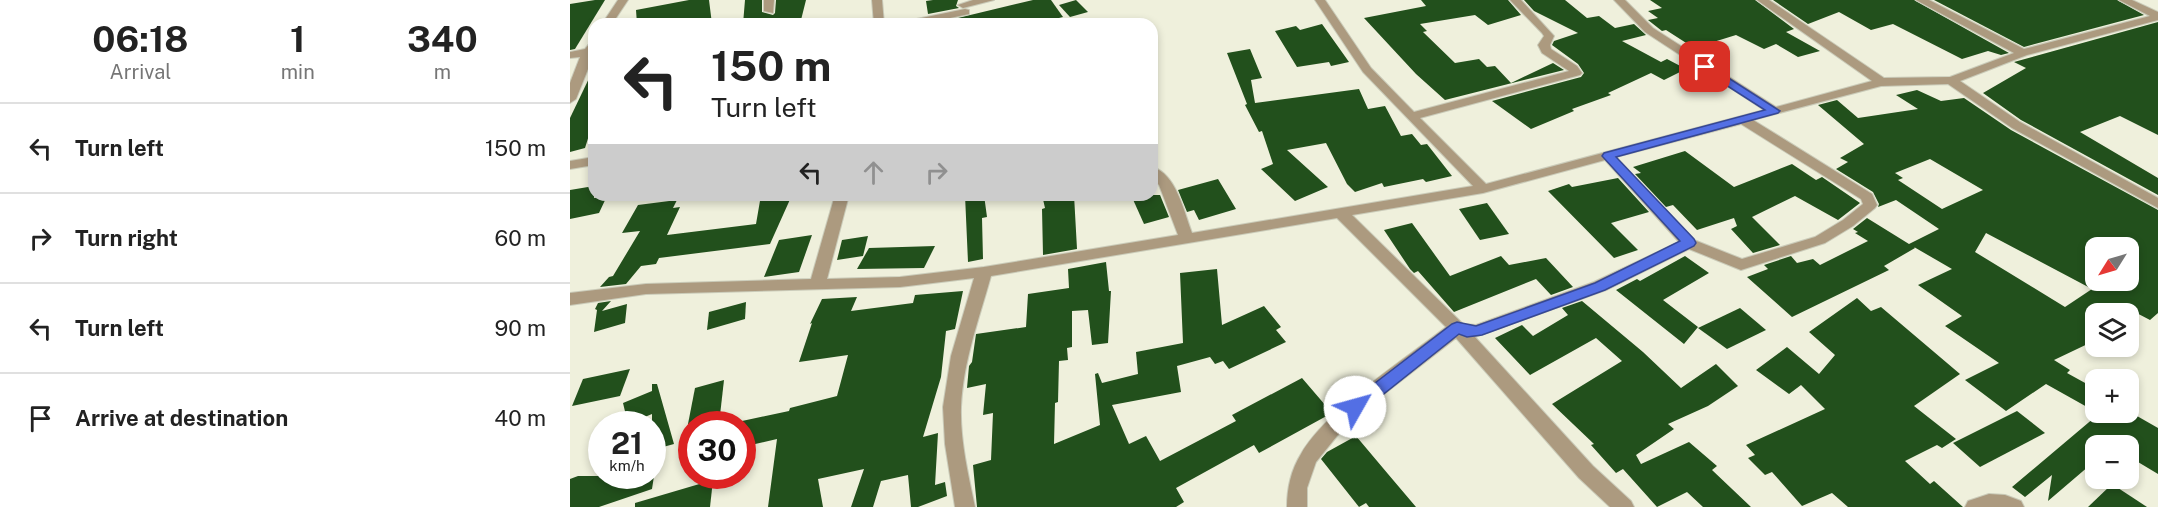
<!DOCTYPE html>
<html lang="en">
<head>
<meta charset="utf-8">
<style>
	:root { --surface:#fff; --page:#f6f6f6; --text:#222; --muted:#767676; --line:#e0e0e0 }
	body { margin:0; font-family:"Public Sans",sans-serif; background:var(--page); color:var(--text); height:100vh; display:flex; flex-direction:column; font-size:22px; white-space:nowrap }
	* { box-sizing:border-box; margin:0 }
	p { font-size:20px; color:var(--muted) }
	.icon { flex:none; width:33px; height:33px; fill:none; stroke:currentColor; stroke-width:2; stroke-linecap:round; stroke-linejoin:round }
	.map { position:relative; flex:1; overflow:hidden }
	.drawer { display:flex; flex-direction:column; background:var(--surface); width:570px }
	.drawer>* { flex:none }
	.hud { position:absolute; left:18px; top:18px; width:570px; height:183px; border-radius:18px; box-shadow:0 3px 9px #0003; background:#fff; color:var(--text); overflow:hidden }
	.needle { width:39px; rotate:233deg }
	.controls { position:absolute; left:1515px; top:237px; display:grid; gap:12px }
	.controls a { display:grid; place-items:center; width:54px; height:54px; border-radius:12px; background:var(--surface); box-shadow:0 3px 9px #0003; font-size:30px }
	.speed { position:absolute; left:18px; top:411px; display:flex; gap:12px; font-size:30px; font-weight:700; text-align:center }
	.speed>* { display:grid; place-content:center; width:78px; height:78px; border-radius:50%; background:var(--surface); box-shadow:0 3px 9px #0003; line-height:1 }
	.speed small { font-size:15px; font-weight:400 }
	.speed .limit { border:9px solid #d22; background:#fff; color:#111 }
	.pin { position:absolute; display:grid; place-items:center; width:51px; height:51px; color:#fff; margin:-26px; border-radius:12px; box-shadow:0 3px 9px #0006 }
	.me { position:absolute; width:66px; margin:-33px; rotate:52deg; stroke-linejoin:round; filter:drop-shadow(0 0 4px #0008) }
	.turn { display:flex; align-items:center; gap:21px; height:126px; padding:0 24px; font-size:27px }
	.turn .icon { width:78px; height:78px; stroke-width:2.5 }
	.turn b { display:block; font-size:42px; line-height:51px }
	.lanes { display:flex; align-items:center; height:57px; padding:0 24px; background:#0003; justify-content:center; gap:30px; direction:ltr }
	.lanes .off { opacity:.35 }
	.eta { display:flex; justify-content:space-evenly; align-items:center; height:102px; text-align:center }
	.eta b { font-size:36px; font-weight:700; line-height:42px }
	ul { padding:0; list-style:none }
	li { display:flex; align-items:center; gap:18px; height:90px; padding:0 24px; border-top:2px solid var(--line) }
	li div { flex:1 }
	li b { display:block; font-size:22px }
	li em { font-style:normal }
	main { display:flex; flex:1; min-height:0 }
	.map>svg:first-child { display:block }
</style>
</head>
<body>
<main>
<section class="drawer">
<div class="eta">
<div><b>06:18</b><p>Arrival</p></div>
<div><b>1</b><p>min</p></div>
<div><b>340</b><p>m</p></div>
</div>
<ul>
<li><svg class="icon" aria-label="left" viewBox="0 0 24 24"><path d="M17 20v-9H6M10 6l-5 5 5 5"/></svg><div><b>Turn left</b></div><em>150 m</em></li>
<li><svg class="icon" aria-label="right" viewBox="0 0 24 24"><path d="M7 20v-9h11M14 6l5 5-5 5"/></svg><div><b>Turn right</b></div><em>60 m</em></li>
<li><svg class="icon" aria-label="left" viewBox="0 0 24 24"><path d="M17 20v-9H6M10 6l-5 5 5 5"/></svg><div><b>Turn left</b></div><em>90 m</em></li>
<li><svg class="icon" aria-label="arrive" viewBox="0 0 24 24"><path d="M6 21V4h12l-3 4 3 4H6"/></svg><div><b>Arrive at destination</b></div><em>40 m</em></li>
</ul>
</section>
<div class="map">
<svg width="1588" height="507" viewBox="0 0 1588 507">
	<rect width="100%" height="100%" fill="#eff0dc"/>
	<g fill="#22501c" fill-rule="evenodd">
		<polygon points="25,0 35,0 5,49 0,50 0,4"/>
		<polygon points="119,0 139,0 142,24 137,24 130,19 109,19 102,24 67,24 66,10"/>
		<polygon points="175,0 192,0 192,12 203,15 205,13 206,0 236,0 230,24 173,24"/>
		<polygon points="363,0 388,0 386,6 389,8 358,14 356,1"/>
		<polygon points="463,0 481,0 493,17 465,24 363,24"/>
		<polygon points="506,0 518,12 500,17 489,5"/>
		<polygon points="851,0 938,0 951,15 918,25 905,15 850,24 857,31 853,32 885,63 909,59 917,67 925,66 941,83 983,63 994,70 875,100 846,74 794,18 856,6"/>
		<polygon points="954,0 995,0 1017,18 1029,16 1045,28 1064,24 1076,35 1052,41 1091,62 1097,59 1116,69 1094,80 1081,73 1038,93 1041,95 1002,109 1004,111 961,129 922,101 1011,77 1014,73 1008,64 982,45 984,41 1008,33 964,11"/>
		<polygon points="1080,0 1185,0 1224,29 1216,32 1250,51 1228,57 1206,44 1194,49 1166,35 1124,48 1096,30 1092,31 1078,20 1088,18 1078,11 1092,8"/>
		<polygon points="1203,0 1344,0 1439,53 1431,55 1418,51 1392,59 1323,24 1301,30 1269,12 1238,24"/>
		<polygon points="1364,0 1547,0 1574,15 1454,47"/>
		<polygon points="1588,22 1588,135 1550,116 1510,132 1588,178 1588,195 1451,120 1413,93 1456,68 1444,62"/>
		<polygon points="752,24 779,62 761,66 759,62 727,67 705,31 726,26 730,30"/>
		<polygon points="680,49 692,78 681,80 685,103 789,89 798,109 815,106 831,136 842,134 851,145 857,144 882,176 856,182 853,179 814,187 812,183 785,192 777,184 756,143 717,150 758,187 725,201 691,169 703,164 692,131 689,132 675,105 677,104 657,53"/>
		<polygon points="24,68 24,119 15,148 0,152 0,118"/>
		<path d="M 1347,90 L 1371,101 L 1394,98 L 1441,130 L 1588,210 L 1588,313 L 1580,320 L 1557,308 L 1548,314 L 1526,314 L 1526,340 L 1484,360 L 1500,370 L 1497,373 L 1526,389 L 1526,412 L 1476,384 L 1436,411 L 1395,380 L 1429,363 L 1375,326 L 1392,316 L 1348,285 L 1382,269 L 1344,247 L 1345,248 L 1314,266 L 1319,270 L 1222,317 L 1177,277 L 1198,269 L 1194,265 L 1221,256 L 1227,263 L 1243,259 L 1250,265 L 1298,241 L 1285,233 L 1288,232 L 1283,229 L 1297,218 L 1339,244 L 1369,229 L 1326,200 L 1308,207 L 1309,204 L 1303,192 L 1266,169 L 1278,162 L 1270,158 L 1294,144 L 1248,105 L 1267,100 L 1288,118 L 1348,109 L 1326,95 ZM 1360,159 L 1413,190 L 1372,209 L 1328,180 L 1333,178 L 1325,173 ZM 1416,233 L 1505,280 L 1522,289 L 1495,307 L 1405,252 ZM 1526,248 L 1558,248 L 1558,290 L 1541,280 L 1526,280 Z"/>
		<polygon points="1115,151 1164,187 1222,164 1246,180 1252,177 1290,203 1268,220 1225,196 1182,217 1210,245 1183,253 1161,229 1167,226 1164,218 1127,230 1103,205 1096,207 1065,174 1071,173 1063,167"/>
		<polygon points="1048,178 1079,212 1041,223 1068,250 1044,258 978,191 999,184 1002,187"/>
		<polygon points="648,179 666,209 629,220 624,210 617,212 608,190"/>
		<polygon points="24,186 24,198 37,196 29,213 0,219 0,190"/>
		<polygon points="191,195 222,195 200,244 89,258 86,264 71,266 56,284 30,287 39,277 43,276 70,231 52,233 68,205 107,200 103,208 110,207 97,235 186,224"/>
		<polygon points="395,195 414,195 417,217 412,218 413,259 398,262"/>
		<polygon points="472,195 504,195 507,249 473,255 472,209 475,208"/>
		<polygon points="561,195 590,195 599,217 574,224"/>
		<polygon points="917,203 939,234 910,240 889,209"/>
		<polygon points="842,223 880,276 931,256 939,265 976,258 1003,287 981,295 966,279 884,312 848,271 844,273 840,269 814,230"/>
		<polygon points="242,235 229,272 194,277 209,240"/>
		<polygon points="298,236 293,256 267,260 272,240"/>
		<polygon points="365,246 354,268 287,269 299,248"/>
		<polygon points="1115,256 1139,273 1093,300 1128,327 1114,344 1046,290 1067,279 1070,281"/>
		<polygon points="536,262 539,291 541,291 538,343 522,345 518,310 502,311 502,347 497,348 498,360 489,361 488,402 485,403 484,444 530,425 525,374 528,373 532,383 568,374 566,352 613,343 610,273 647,269 652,325 694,306 711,327 706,330 716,342 659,369 653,361 645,364 640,357 607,366 611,392 542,405 559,444 576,436 590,461 666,421 662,415 732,378 762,413 689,453 684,445 606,488 614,502 606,507 407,507 403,465 421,460 423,413 413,415 416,384 397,388 399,366 402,362 406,334 456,327 458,294 499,288 498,269"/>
		<polygon points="393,291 385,329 376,331 371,377 353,437 368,433 365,485 375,482 377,496 348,507 341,507 338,475 311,481 303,507 281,507 294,469 248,479 253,507 198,507 207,439 172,447 172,421 219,411 220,408 267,396 278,355 229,362 242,323 240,324 252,299 287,297 281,311 343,303 345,295"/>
		<polygon points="1287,298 1301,311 1311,307 1390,374 1344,406 1386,439 1372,448 1367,445 1335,461 1360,484 1364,481 1393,507 1278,507 1262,493 1232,506 1202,472 1195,475 1178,458 1185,455 1176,445 1255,409 1231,385 1219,394 1186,370 1217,347 1249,374 1265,355 1239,332"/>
		<polygon points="41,301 32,311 57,304 55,323 24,332 27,310 25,309 28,303"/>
		<polygon points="1012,301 1073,352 1111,388 1146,364 1168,386 1138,406 1098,424 1104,429 1066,455 1071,464 1119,442 1147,466 1142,470 1181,507 1133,507 1117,492 1087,507 1053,469 1046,473 1021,445 1024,444 982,404 1052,361 1026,338 960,375 925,338 952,325 963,336 998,315 992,308"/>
		<polygon points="176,302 175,319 137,330 139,312"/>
		<polygon points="1170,308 1196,330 1157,349 1128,328"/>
		<polygon points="60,369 50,396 2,406 13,379"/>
		<polygon points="154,380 149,424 118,424 125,388"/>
		<polygon points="82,384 87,384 104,444 82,450 82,414 58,424 53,403 82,391"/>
		<polygon points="1447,411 1475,433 1410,467 1383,443"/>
		<polygon points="1531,412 1560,412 1588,428 1588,474 1558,456 1558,446 1526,446 1526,460 1478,501 1482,475 1455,497 1442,487"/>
		<polygon points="786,436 818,474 846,507 799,507 796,503 789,507 751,459 757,452"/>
		<polygon points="8,476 84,476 82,489 29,507 0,507 0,479"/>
		<polygon points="143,480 140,507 65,507 65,503"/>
		<polygon points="1542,484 1577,507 1518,507"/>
	</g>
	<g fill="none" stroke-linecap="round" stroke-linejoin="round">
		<defs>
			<g id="street">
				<polygon points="48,0 58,0 42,24 32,24"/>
				<polygon points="194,0 204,0 203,13 194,11"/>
				<polygon points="302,0 312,0 314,24 304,24"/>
				<polygon points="403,0 424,0 393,8 388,5"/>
				<path d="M 745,0 L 755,0 L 801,68 L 844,112 L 999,71 L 972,53 L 968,45 L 974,36 L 972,33 L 940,0 L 951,0 L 984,36 L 980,45 L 981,49 L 1007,66 L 1012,73 L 1010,75 L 850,118 L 916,184 L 1194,110 L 1075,32 L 1044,0 L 1055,0 L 1083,28 L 1206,107 L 1302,81 L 1187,0 L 1199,0 L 1314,78 L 1380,77 L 1444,53 L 1346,0 L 1359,0 L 1454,49 L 1580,16 L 1549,0 L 1562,0 L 1588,12 L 1588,20 L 1457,55 L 1390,81 L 1450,122 L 1588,198 L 1588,208 L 1442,128 L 1378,84 L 1311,86 L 1183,120 L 1302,194 L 1307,205 L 1305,208 L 1283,226 L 1255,243 L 1171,270 L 1119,249 L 1036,290 L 905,337 L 1023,466 L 1061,501 L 1064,507 L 1040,507 L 1009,478 L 886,338 L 791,412 L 767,436 L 746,462 L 737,488 L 737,507 L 717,507 C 717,489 721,470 731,454 C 757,409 834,360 876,327 L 767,218 L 421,276 C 409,319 393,362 391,407 C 390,440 398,474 405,507 L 385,507 L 375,444 L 373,407 L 381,356 L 404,278 L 330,287 L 76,294 L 0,305 L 0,293 L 76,284 L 241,279 L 265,195 L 279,195 L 257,279 L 330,277 L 414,267 L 608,235 L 589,185 L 582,178 L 582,167 C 606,173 614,212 622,233 L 903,186 L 793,72 ZM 1171,124 L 1291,199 L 1293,204 L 1273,220 L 1245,237 L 1172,259 L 1124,240 L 1046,157 ZM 1035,160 L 1109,242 L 1024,282 L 906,325 L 893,324 L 782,215 L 913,193 Z"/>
				<polygon points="395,9 399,10 399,14 352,24 332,24 337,21"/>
				<polygon points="109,21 130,21 135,24 104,24"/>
				<polygon points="24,42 24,54 6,99 0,103 0,83 10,57 0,58 0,52 15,49 20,43"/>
				<polygon points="24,157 24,165 0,169 0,161"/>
				<polygon points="1419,494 1435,495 1451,501 1454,507 1395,507 1398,501"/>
			</g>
		</defs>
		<use href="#street" stroke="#cacbb9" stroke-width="2"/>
		<use href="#street" fill="#ac9a7f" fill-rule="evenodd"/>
	</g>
	<polygon fill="#536fe4" stroke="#364894" stroke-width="1.5" points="1135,63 1210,111 1208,113 1046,157 1124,239 1126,243 1124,246 1035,290 912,335 897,337 889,334 791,412 785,414 779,412 777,407 779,403 882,324 887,322 906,326 1025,283 1110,241 1032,156 1034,153 1195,110 1131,69 1131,64"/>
</svg>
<div class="controls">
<a><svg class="needle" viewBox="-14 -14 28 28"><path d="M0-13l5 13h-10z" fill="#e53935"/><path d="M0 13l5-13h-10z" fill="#767676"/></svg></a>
<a><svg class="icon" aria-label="layers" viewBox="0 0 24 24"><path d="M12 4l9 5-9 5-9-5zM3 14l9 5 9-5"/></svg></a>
<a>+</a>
<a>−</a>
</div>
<div class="speed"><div>21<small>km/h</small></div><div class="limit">30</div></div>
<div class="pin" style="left:1135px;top:67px;background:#d93025"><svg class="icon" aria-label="arrive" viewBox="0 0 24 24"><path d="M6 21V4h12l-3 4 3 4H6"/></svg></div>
<svg class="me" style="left:785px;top:407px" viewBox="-20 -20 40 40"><circle r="19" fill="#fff"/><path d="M0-13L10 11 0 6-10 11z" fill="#536fe4"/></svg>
<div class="hud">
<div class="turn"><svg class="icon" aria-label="left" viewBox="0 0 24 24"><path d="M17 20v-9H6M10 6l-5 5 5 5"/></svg><div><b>150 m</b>Turn left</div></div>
<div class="lanes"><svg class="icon" aria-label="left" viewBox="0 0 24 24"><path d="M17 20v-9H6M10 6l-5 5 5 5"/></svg><svg class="icon off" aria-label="ahead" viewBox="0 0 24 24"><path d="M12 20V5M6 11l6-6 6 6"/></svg><svg class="icon off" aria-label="right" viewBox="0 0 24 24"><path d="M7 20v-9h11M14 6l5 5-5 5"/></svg></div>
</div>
</div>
</main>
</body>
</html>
